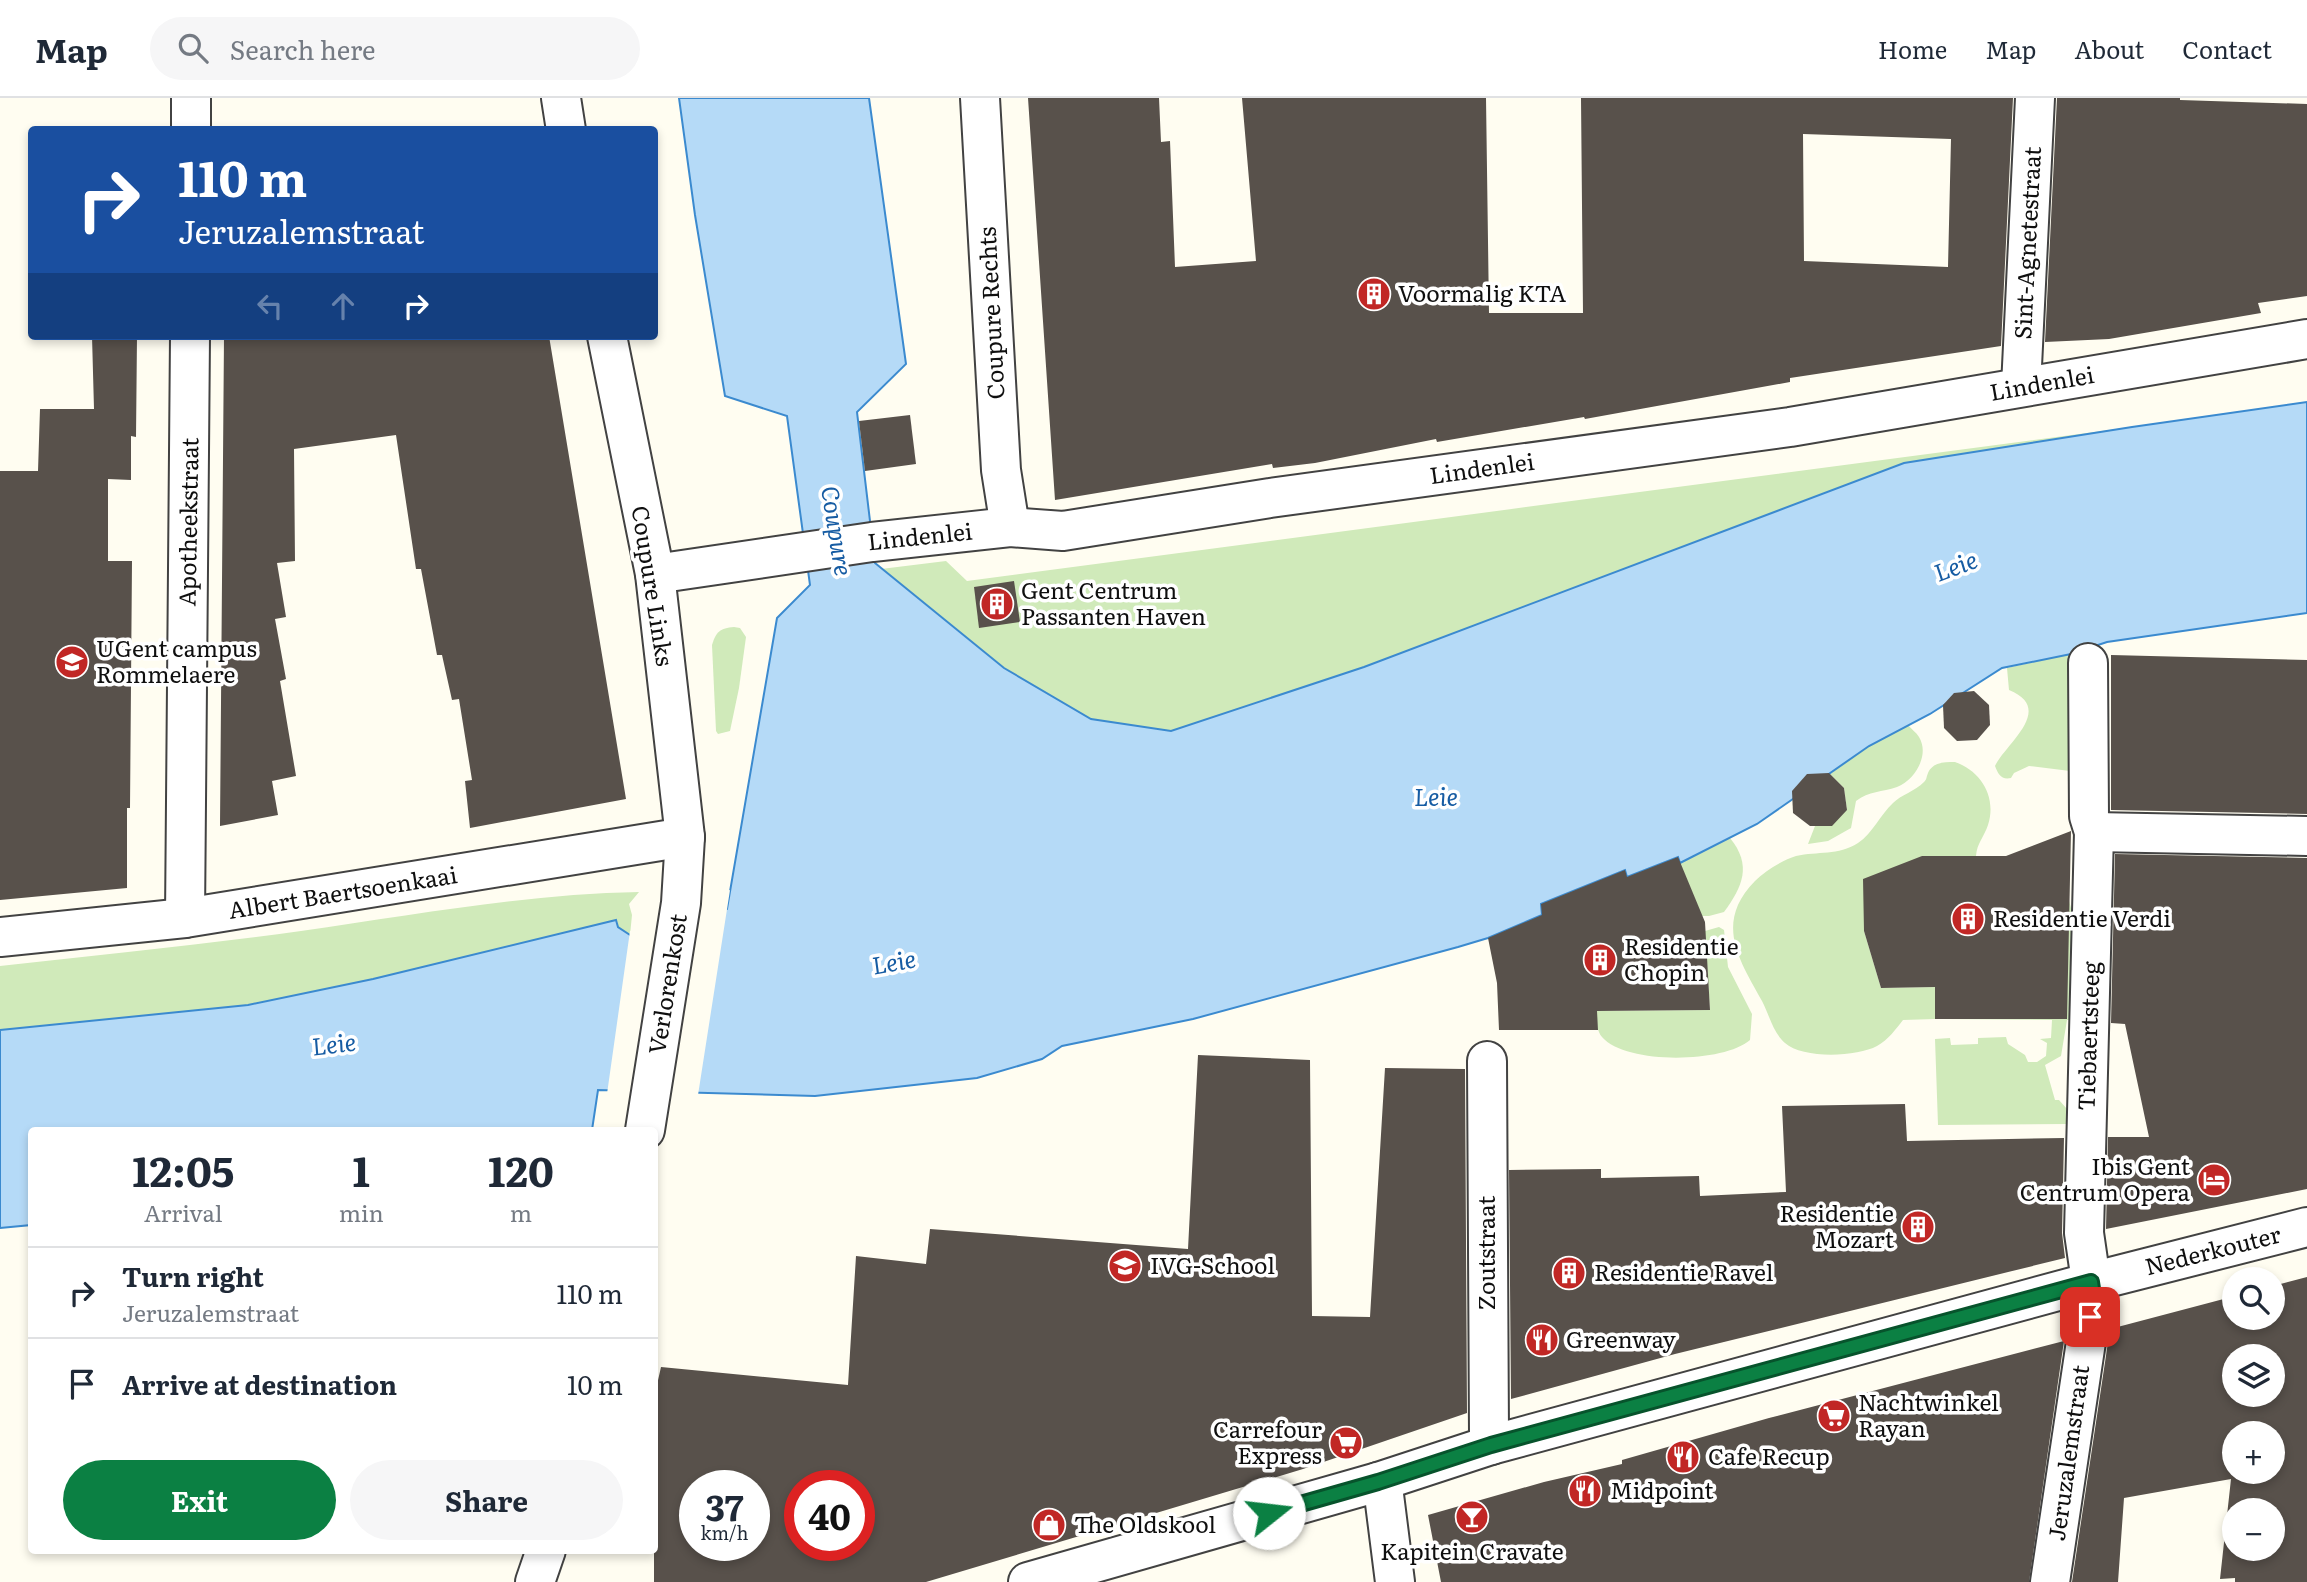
<!DOCTYPE html>
<html lang="en">
<head>
<meta charset="utf-8">
<style>
	:root { --surface:#fff; --page:#f6f6f7; --text:#1f2937; --muted:#747a83; --line:#e0e1e3; --accent:#0b8043 }
	body { margin:0; font-family:Literata,serif; background:var(--page); color:var(--text); height:100vh; display:flex; flex-direction:column; font-size:26px; white-space:nowrap }
	* { box-sizing:border-box; margin:0 }
	p { font-size:23px; color:var(--muted) }
	.icon { flex:none; width:38px; height:38px; fill:none; stroke:currentColor; stroke-width:2; stroke-linecap:round; stroke-linejoin:round }
	.map { position:relative; flex:1; overflow:hidden }
	.sheet { position:absolute; left:28px; top:1029px; width:630px; height:427px; display:flex; flex-direction:column; background:var(--surface); border-radius:7px; box-shadow:0 4px 10px #0003 }
	.sheet>* { flex:none }
	.guide { position:absolute; left:28px; top:28px; width:630px; height:214px; border-radius:7px; box-shadow:0 4px 10px #0003; background:#1a4fa0; color:#fff; overflow:hidden }
	.controls { position:absolute; left:2222px; top:1169px; display:grid; gap:14px }
	.controls a { display:grid; place-items:center; width:63px; height:63px; border-radius:50%; background:var(--surface); box-shadow:0 4px 10px #0003; font-size:35px }
	.speed { position:absolute; left:679px; top:1372px; display:flex; gap:14px; font-size:35px; font-weight:700; text-align:center }
	.speed>* { display:grid; place-content:center; width:91px; height:91px; border-radius:50%; background:var(--surface); box-shadow:0 4px 10px #0003; line-height:1 }
	.speed small { font-size:18px; font-weight:400 }
	.speed .limit { border:10px solid #d22; background:#fff; color:#111 }
	.pin { position:absolute; display:grid; place-items:center; width:60px; height:60px; color:#fff; margin:-30px; border-radius:14px; box-shadow:0 4px 10px #0006 }
	.me { position:absolute; width:77px; margin:-38px; rotate:74deg; stroke-linejoin:round; filter:drop-shadow(0 0 5px #0008) }
	.turn { display:flex; align-items:center; gap:24px; height:147px; padding:0 35px; font-size:32px }
	.turn .icon { width:91px; height:91px; stroke-width:2.5 }
	.turn b { display:block; font-size:49px; line-height:60px }
	.lanes { display:flex; align-items:center; height:66px; padding:0 35px; background:#0003; justify-content:center; gap:35px; direction:ltr }
	.lanes .off { opacity:.35 }
	.eta { display:flex; justify-content:space-evenly; align-items:center; height:119px; text-align:center }
	.eta b { font-size:42px; font-weight:700; line-height:49px }
	.cta { display:flex; gap:14px; margin-top:auto; padding:14px 35px }
	.cta a { flex:1; height:80px; border-radius:42px; background:var(--accent); color:#fff; font-size:28px; font-weight:700; line-height:80px; text-align:center }
	.cta a+a { background:var(--page); color:var(--text) }
	ul { padding:0; list-style:none }
	li { display:flex; align-items:center; gap:21px; height:91px; padding:0 35px; border-top:2px solid var(--line) }
	li div { flex:1 }
	li b { display:block; font-size:26px }
	li em { font-style:normal }
	header { display:flex; align-items:center; gap:42px; box-sizing:border-box; height:98px; padding:0 35px; background:var(--surface); border-bottom:2px solid var(--line) }
	header strong { font-size:33px }
	nav { display:flex; gap:38px; margin-inline-start:auto; font-size:24px }
	.search { width:490px; height:63px; background:var(--page); display:flex; align-items:center; gap:18px; box-sizing:border-box; padding:0 24px; border-radius:38px; color:var(--muted); font-size:26px }
	.map>svg:first-child { display:block }
</style>
</head>
<body>
<header>
<strong>Map</strong>
<div class="search"><svg class="icon" aria-label="search" viewBox="0 0 24 24"><circle cx="10" cy="10" r="6"/><path d="M15 15l6 6"/></svg>Search here</div>
<nav><a>Home</a><a>Map</a><a>About</a><a>Contact</a></nav>
</header>
<div class="map">
<svg width="2307" height="1484" viewBox="0 0 2307 1484">
	<rect width="100%" height="100%" fill="#fffdf1"/>
	<g fill="#d0eaba">
		<polygon points="2132,329 1904,365 1364,569 1171,633 1091,621 1004,570 881,471 946,463 967,483"/>
		<path d="M 734,529 L 740,530 L 746,539 L 739,590 L 730,633 L 718,636 L 716,633 L 712,547 C 716,534 720,530 734,529 Z"/>
		<path d="M 2071,556 L 2070,673 L 2029,668 L 2014,675 L 2011,680 C 2001,682 1998,676 1995,668 C 2005,646 2056,611 2009,592 L 2007,570 Z"/>
		<path d="M 1908,627 C 1911,631 1916,634 1919,639 C 1930,657 1915,682 1897,689 C 1882,694 1869,693 1856,703 L 1851,730 L 1828,743 L 1808,746 L 1815,728 L 1847,712 L 1844,690 L 1830,676 L 1869,648 Z"/>
		<path d="M 1955,664 C 1981,673 1997,699 1988,727 C 1984,739 1977,745 1976,758 L 1922,758 L 1864,833 L 1881,890 L 1935,889 L 1935,921 L 1903,922 C 1896,931 1888,942 1877,948 C 1857,959 1802,961 1785,945 C 1773,935 1769,916 1762,903 C 1739,861 1714,825 1755,783 C 1765,773 1783,762 1796,758 C 1818,753 1838,758 1858,745 C 1873,735 1880,717 1893,705 C 1901,697 1915,693 1924,684 C 1927,681 1926,680 1928,675 C 1933,664 1944,664 1955,664 Z"/>
		<path d="M 1730,740 C 1752,767 1743,788 1724,814 L 1709,818 L 1702,818 L 1680,765 Z"/>
		<polygon points="2061,774 2071,810 2072,922 2067,922 2061,958 2045,967 2055,1002 2059,1002 2067,1011 2066,1026 1938,1027 1935,941 1950,940 1951,947 1978,946 1978,940 2006,939 2008,946 2025,957 2028,964 2037,964 2046,958 2047,945 2040,941 2051,940 2052,922 1941,921 1940,891"/>
		<path d="M 639,794 L 629,806 L 632,817 L 630,837 L 618,829 L 617,822 L 373,881 L 248,907 L 0,932 L 0,868 C 100,857 201,847 301,833 C 413,817 526,796 639,794 Z"/>
		<path d="M 1719,829 L 1724,832 L 1728,869 L 1752,916 L 1750,942 C 1724,965 1626,967 1602,939 C 1596,932 1597,923 1597,913 L 1710,912 L 1705,833 Z"/>
	</g>
	<polygon fill="#b5daf7" stroke="#3b8acf" stroke-width="2" points="679,0 869,0 906,266 857,314 875,465 1004,570 1091,621 1171,633 1364,569 1904,365 2132,329 2307,304 2307,515 2107,544 2071,556 2002,570 1930,616 1869,648 1757,726 1680,765 1678,759 1627,779 1625,772 1541,806 1542,817 1488,840 1458,849 1193,921 1062,948 1042,961 977,980 815,998 598,992 592,1032 32,1032 31,1127 0,1130 0,932 248,907 373,881 616,822 618,829 630,837 727,811 777,520 810,487 787,318 725,298 695,117"/>
	<polygon fill="#fffdf1" points="730,792 698,997 607,996 630,833 724,808 727,793"/>
	<g fill="#58514b" fill-rule="evenodd">
		<path d="M 1028,0 L 1159,0 L 1161,44 L 1170,43 L 1175,169 L 1256,163 L 1242,0 L 1486,0 L 1489,215 L 1583,215 L 1581,0 L 2013,0 L 2001,248 L 1790,280 L 1790,284 L 1585,321 L 1584,319 L 1437,344 L 1436,341 L 1315,365 L 1273,370 L 1272,366 L 1055,402 ZM 1803,36 L 1951,41 L 1948,169 L 1804,163 Z"/>
		<polygon points="2057,0 2180,0 2180,2 2307,6 2307,198 2258,205 2261,215 2109,241 2045,244"/>
		<polygon points="92,238 137,238 136,339 131,338 131,382 108,381 108,463 132,463 130,710 127,710 127,790 0,802 0,373 38,373 40,311 94,311"/>
		<polygon points="224,238 549,238 626,701 470,730 465,683 472,682 459,601 452,602 442,557 437,557 421,471 416,471 396,337 294,351 295,463 277,465 286,519 275,521 286,581 280,583 296,678 272,683 278,717 220,728"/>
		<polygon points="910,317 916,366 865,373 859,323"/>
		<polygon points="1014,483 1020,524 979,530 974,489"/>
		<polygon points="2111,557 2307,562 2307,716 2111,712"/>
		<polygon points="1974,593 1989,607 1990,627 1977,642 1957,643 1944,630 1943,607 1954,595"/>
		<polygon points="1829,675 1844,690 1847,712 1832,728 1810,728 1793,715 1792,693 1807,676"/>
		<polygon points="2071,733 2067,921 1935,921 1935,889 1881,890 1864,833 1863,781 1922,758 2006,758"/>
		<polygon points="2115,756 2307,760 2307,1091 2106,1131 2108,1039 2149,1039 2125,926 2111,925"/>
		<polygon points="1678,759 1705,824 1710,912 1597,913 1598,932 1499,932 1497,885 1488,840 1542,817 1541,806 1625,772 1627,779"/>
		<path d="M 1198,957 L 1310,962 L 1312,1218 L 1370,1219 L 1385,970 L 1465,971 L 1467,1315 L 1303,1371 L 926,1484 L 654,1484 L 654,1300 L 661,1269 L 848,1287 L 856,1158 L 926,1166 L 930,1131 L 1188,1151 ZM 695,1388 L 754,1388 L 754,1447 L 695,1447 ZM 800,1388 L 859,1388 L 859,1447 L 800,1447 Z"/>
		<polygon points="1905,1006 1907,1043 2064,1040 2062,1135 2065,1160 1675,1256 1511,1301 1509,1072 1601,1071 1601,1080 1699,1078 1700,1098 1786,1094 1782,1008"/>
		<path d="M 2307,1179 L 2307,1484 L 2235,1484 L 2235,1480 L 2220,1481 L 2231,1381 L 2124,1400 L 2118,1484 L 2072,1484 L 2110,1231 L 2235,1198 L 2235,1220 L 2273,1220 L 2273,1188 ZM 2235,1258 L 2273,1258 L 2273,1297 L 2235,1297 ZM 2235,1335 L 2273,1335 L 2273,1374 L 2235,1374 ZM 2235,1412 L 2273,1412 L 2273,1451 L 2235,1451 Z"/>
		<polygon points="2064,1243 2029,1484 1441,1484 1428,1417 1544,1384 1622,1366 1622,1362 1769,1320"/>
	</g>
	<g fill="none" stroke-linecap="round" stroke-linejoin="round">
		<defs>
			<g id="minor">
				<polyline points="561,0 566,32"/>
				<polyline points="980,0 1001,372 1010,429"/>
				<polyline points="191,32 191,0"/>
				<polyline points="607,238 655,476 685,739 681,805 645,1032"/>
				<polyline points="2021,289 2035,0"/>
				<polyline points="655,476 872,444 1010,429 1063,433 1270,400 1790,329 2307,241"/>
				<polyline points="2094,734 2307,738"/>
				<polyline points="185,820 190,238"/>
				<polyline points="0,839 185,820 685,739"/>
				<polyline points="1487,963 1489,1336 1491,1347"/>
				<polyline points="1378,1384 1384,1397 1395,1484"/>
				<polyline points="535,1484 546,1452"/>
				<polyline points="1028,1484 1378,1384 1491,1347 2091,1184 2307,1129"/>
				<polyline points="2050,1484 2093,1197 2084,1135 2094,734 2089,718 2088,565"/>
			</g>
		</defs>
		<use href="#minor" stroke="#424242" stroke-width="42"/>
		<use href="#minor" stroke="#fff" stroke-width="38"/>
	</g>
	<g fill="none" stroke-linecap="round" stroke-linejoin="round">
		<defs>
			<polyline id="route" points="1269,1415 1378,1384 1491,1347 2091,1184 2093,1197 2090,1219"/>
		</defs>
		<use href="#route" stroke="#07532c" stroke-width="18"/>
		<use href="#route" stroke="#0b8043" stroke-width="12"/>
	</g>
	<defs>
		<symbol id="building-disc" viewBox="-11 -11 22 22"><circle r="9.5" fill="#c12725" stroke="#fff"/><path d="M-4-6H4V6H1V3H-1V6H-4ZM-2.5-4.3h1.7v1.8h-1.7ZM.8-4.3h1.7v1.8H.8ZM-2.5-1h1.7V.8h-1.7ZM.8-1h1.7V.8H.8Z" fill="#fff"/></symbol>
		<symbol id="university-disc" viewBox="-11 -11 22 22"><circle r="9.5" fill="#c12725" stroke="#fff"/><path d="M0-5L7-2L0 1L-7-2ZM-4 1L0 2.5L4 1V4Q0 6-4 4Z" fill="#fff"/></symbol>
		<symbol id="hotel-disc" viewBox="-11 -11 22 22"><circle r="9.5" fill="#c12725" stroke="#fff"/><path d="M-6-4.5h1.5V1H6V5H4.5V3h-9V5H-6ZM-4 0a1.8 1.8 0 1 1 3.6 0ZM.5 0V-2.5h3Q6-2.5 6 0Z" fill="#fff"/></symbol>
		<symbol id="school-disc" viewBox="-11 -11 22 22"><circle r="9.5" fill="#c12725" stroke="#fff"/><path d="M0-5L7-2L0 1L-7-2ZM-4 1L0 2.5L4 1V4Q0 6-4 4Z" fill="#fff"/></symbol>
		<symbol id="restaurant-disc" viewBox="-11 -11 22 22"><circle r="9.5" fill="#c12725" stroke="#fff"/><path d="M-5-6h1v4h1v-4h1v4h1v-4h1v5L-1.5 .5V6h-2V.5L-5-1ZM5-6V6H3V1.5H1.5Q1.5-4 5-6Z" fill="#fff"/></symbol>
		<symbol id="supermarket-disc" viewBox="-11 -11 22 22"><circle r="9.5" fill="#c12725" stroke="#fff"/><path d="M-6-5.5h2.5l.6 2H6L4.5 2H-2.5L-4.4-4H-6ZM-1.5 3.2a1.3 1.3 0 1 0 .1 0ZM3 3.2a1.3 1.3 0 1 0 .1 0Z" fill="#fff"/></symbol>
		<symbol id="bar-disc" viewBox="-11 -11 22 22"><circle r="9.5" fill="#c12725" stroke="#fff"/><path d="M-6-5H6L.8 .8V4.5H3.5V6h-7V4.5H-.8V.8Z" fill="#fff"/></symbol>
		<symbol id="shop-disc" viewBox="-11 -11 22 22"><circle r="9.5" fill="#c12725" stroke="#fff"/><path d="M-5-2.5h2.3a2.7 3.5 0 0 1 5.4 0H5L5.5 6h-11ZM-1.5-2.5h3a1.5 2.3 0 0 0-3 0Z" fill="#fff"/></symbol>
	</defs>
	<g fill-rule="evenodd">
		<use href="#building-disc" x="1355" y="177" width="38" height="38"/>
		<use href="#building-disc" x="978" y="487" width="38" height="38"/>
		<use href="#university-disc" x="53" y="545" width="38" height="38"/>
		<use href="#building-disc" x="1949" y="802" width="38" height="38"/>
		<use href="#building-disc" x="1581" y="843" width="38" height="38"/>
		<use href="#hotel-disc" x="2195" y="1063" width="38" height="38"/>
		<use href="#building-disc" x="1899" y="1110" width="38" height="38"/>
		<use href="#school-disc" x="1106" y="1149" width="38" height="38"/>
		<use href="#building-disc" x="1550" y="1156" width="38" height="38"/>
		<use href="#restaurant-disc" x="1523" y="1223" width="38" height="38"/>
		<use href="#supermarket-disc" x="1815" y="1299" width="38" height="38"/>
		<use href="#supermarket-disc" x="1327" y="1326" width="38" height="38"/>
		<use href="#restaurant-disc" x="1664" y="1340" width="38" height="38"/>
		<use href="#restaurant-disc" x="1566" y="1374" width="38" height="38"/>
		<use href="#bar-disc" x="1453" y="1400" width="38" height="38"/>
		<use href="#shop-disc" x="1030" y="1408" width="38" height="38"/>
	</g>
	<g text-anchor="middle" stroke-width="7" stroke-linejoin="round" paint-order="stroke">
		<g font-size="23" fill="#0f0f0f" stroke="#fff">
			<text transform="translate(2028 145) rotate(-87)" y="8">Sint-Agnetestraat</text>
			<text transform="translate(992 215) rotate(-93)" y="8">Coupure Rechts</text>
			<text transform="translate(2042 286) rotate(-10)" y="8">Lindenlei</text>
			<text transform="translate(1482 371) rotate(-8)" y="8">Lindenlei</text>
			<text transform="translate(189 424) rotate(-89)" y="8">Apotheekstraat</text>
			<text transform="translate(920 439) rotate(-6)" y="8">Lindenlei</text>
			<text transform="translate(652 488) rotate(81)" y="8">Coupure Links</text>
			<text transform="translate(343 795) rotate(-9)" y="8">Albert Baertsoenkaai</text>
			<text transform="translate(668 886) rotate(-81)" y="8">Verlorenkost</text>
			<text transform="translate(2089 938) rotate(-88)" y="8">Tiebaertsteeg</text>
			<text transform="translate(2213 1153) rotate(-14)" y="8">Nederkouter</text>
			<text transform="translate(1487 1155) rotate(-90)" y="8">Zoutstraat</text>
			<text transform="translate(2069 1355) rotate(-82)" y="8">Jeruzalemstraat</text>
		</g>
		<g font-size="23" fill="#0f0f0f" stroke="#fff" text-anchor="start">
			<text x="1398" y="204">Voormalig KTA</text>
			<text x="1021" y="501">Gent Centrum<tspan x="1021" dy="26">Passanten Haven</tspan></text>
			<text x="96" y="559">UGent campus<tspan x="96" dy="26">Rommelaere</tspan></text>
			<text x="1993" y="829">Residentie Verdi</text>
			<text x="1624" y="857">Residentie<tspan x="1624" dy="26">Chopin</tspan></text>
			<text x="2190" y="1077" text-anchor="end">Ibis Gent<tspan x="2190" dy="26">Centrum Opera</tspan></text>
			<text x="1894" y="1124" text-anchor="end">Residentie<tspan x="1894" dy="26">Mozart</tspan></text>
			<text x="1150" y="1176">IVG-School</text>
			<text x="1594" y="1183">Residentie Ravel</text>
			<text x="1566" y="1250">Greenway</text>
			<text x="1858" y="1313">Nachtwinkel<tspan x="1858" dy="26">Rayan</tspan></text>
			<text x="1322" y="1340" text-anchor="end">Carrefour<tspan x="1322" dy="26">Express</tspan></text>
			<text x="1708" y="1367">Cafe Recup</text>
			<text x="1610" y="1401">Midpoint</text>
			<text x="1074" y="1435">The Oldskool</text>
			<text x="1472" y="1462" text-anchor="middle">Kapitein Cravate</text>
		</g>
		<g font-size="24" font-style="italic" fill="#165ca3" stroke="#fff">
			<text transform="translate(836 433) rotate(81)" y="8">Coupure</text>
			<text transform="translate(1956 469) rotate(-21)" y="8">Leie</text>
			<text x="1436" y="708">Leie</text>
			<text transform="translate(894 865) rotate(-10)" y="8">Leie</text>
			<text transform="translate(334 947) rotate(-7)" y="8">Leie</text>
		</g>
	</g>
</svg>
<div class="controls">
<a><svg class="icon" aria-label="search" viewBox="0 0 24 24"><circle cx="10" cy="10" r="6"/><path d="M15 15l6 6"/></svg></a>
<a><svg class="icon" aria-label="layers" viewBox="0 0 24 24"><path d="M12 4l9 5-9 5-9-5zM3 14l9 5 9-5"/></svg></a>
<a>+</a>
<a>−</a>
</div>
<div class="speed"><div>37<small>km/h</small></div><div class="limit">40</div></div>
<div class="pin" style="left:2090px;top:1219px;background:#d93025"><svg class="icon" aria-label="arrive" viewBox="0 0 24 24"><path d="M6 21V4h12l-3 4 3 4H6"/></svg></div>
<svg class="me" style="left:1269px;top:1415px" viewBox="-20 -20 40 40"><circle r="19" fill="#fff"/><path d="M0-13L10 11 0 6-10 11z" fill="#0b8043"/></svg>
<div class="guide">
<div class="turn"><svg class="icon" aria-label="right" viewBox="0 0 24 24"><path d="M7 20v-9h11M14 6l5 5-5 5"/></svg><div><b>110 m</b>Jeruzalemstraat</div></div>
<div class="lanes"><svg class="icon off" aria-label="left" viewBox="0 0 24 24"><path d="M17 20v-9H6M10 6l-5 5 5 5"/></svg><svg class="icon off" aria-label="ahead" viewBox="0 0 24 24"><path d="M12 20V5M6 11l6-6 6 6"/></svg><svg class="icon" aria-label="right" viewBox="0 0 24 24"><path d="M7 20v-9h11M14 6l5 5-5 5"/></svg></div>
</div>
<section class="sheet">
<div class="eta">
<div><b>12:05</b><p>Arrival</p></div>
<div><b>1</b><p>min</p></div>
<div><b>120</b><p>m</p></div>
</div>
<ul>
<li><svg class="icon" aria-label="right" viewBox="0 0 24 24"><path d="M7 20v-9h11M14 6l5 5-5 5"/></svg><div><b>Turn right</b><p>Jeruzalemstraat</p></div><em>110 m</em></li>
<li><svg class="icon" aria-label="arrive" viewBox="0 0 24 24"><path d="M6 21V4h12l-3 4 3 4H6"/></svg><div><b>Arrive at destination</b></div><em>10 m</em></li>
</ul>
<div class="cta"><a>Exit</a><a>Share</a></div>
</section>
</div>
</body>
</html>
